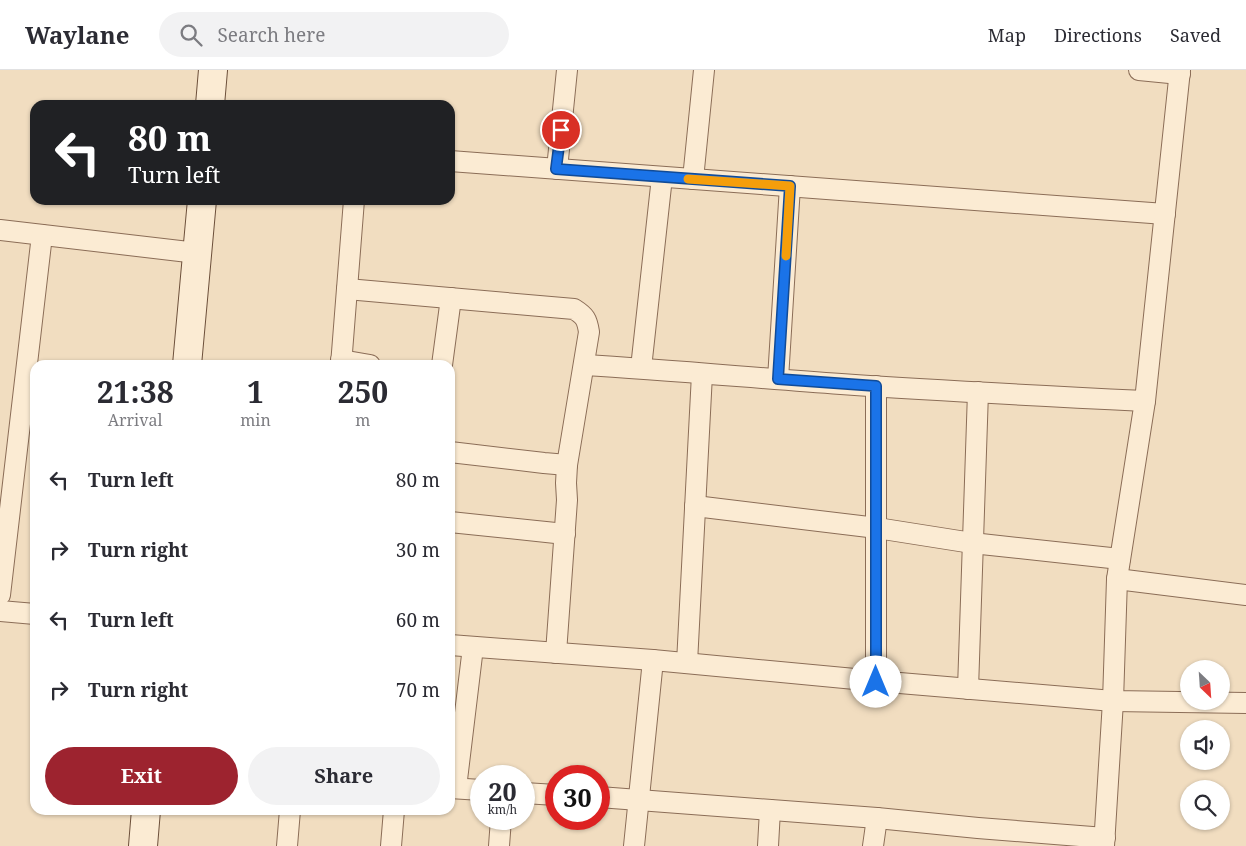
<!DOCTYPE html>
<html lang="en">
<head>
<meta charset="utf-8">
<style>
	:root { --surface:#fff; --page:#f2f2f3; --text:#2b2b33; --muted:#7c7c81; --line:#e1e1e2; --accent:#9d232f }
	body { margin:0; font-family:"Noto Serif",serif; background:var(--page); color:var(--text); height:100vh; display:flex; flex-direction:column; font-size:19px; white-space:nowrap }
	* { box-sizing:border-box; margin:0 }
	p { font-size:16px; color:var(--muted) }
	.icon { flex:none; width:28px; height:28px; fill:none; stroke:currentColor; stroke-width:2; stroke-linecap:round; stroke-linejoin:round }
	.map { position:relative; flex:1; overflow:hidden }
	.side { position:absolute; left:30px; top:290px; width:425px; height:455px; display:flex; flex-direction:column; background:var(--surface); border-radius:15px; box-shadow:0 1px 4px #0004 }
	.side>* { flex:none }
	.guide { position:absolute; left:30px; top:30px; width:425px; height:105px; border-radius:15px; box-shadow:0 1px 4px #0004; background:#202124; color:#fff; overflow:hidden }
	.needle { width:32px; rotate:155deg }
	.tools { position:absolute; left:1180px; top:590px; display:grid; gap:10px }
	.tools a { display:grid; place-items:center; width:50px; height:50px; border-radius:50%; background:var(--surface); box-shadow:0 1px 4px #0004; font-size:25px }
	.speed { position:absolute; left:470px; top:695px; display:flex; gap:10px; font-size:25px; font-weight:700; text-align:center }
	.speed>* { display:grid; place-content:center; width:65px; height:65px; border-radius:50%; background:var(--surface); box-shadow:0 1px 4px #0004; line-height:1 }
	.speed small { font-size:12px; font-weight:400 }
	.speed .limit { border:8px solid #d22; background:#fff; color:#111 }
	.pin { position:absolute; display:grid; place-items:center; width:42px; height:42px; color:#fff; margin:-21px; border:2px solid #fff; border-radius:50%; box-shadow:0 1px 5px #0007 }
	.me { position:absolute; width:55px; margin:-28px; rotate:0deg; stroke-linejoin:round; filter:drop-shadow(0 0 4px #0008) }
	.turn { display:flex; align-items:center; gap:18px; height:105px; padding:0 15px; font-size:22px }
	.turn .icon { width:65px; height:65px; stroke-width:2.5 }
	.turn b { display:block; font-size:35px; line-height:42px }
	.eta { display:flex; justify-content:space-evenly; align-items:center; height:85px; text-align:center }
	.eta b { font-size:30px; font-weight:700; line-height:35px }
	.action { display:flex; gap:10px; margin-top:auto; padding:10px 15px }
	.action a { flex:1; height:58px; border-radius:30px; background:var(--accent); color:#fff; font-size:20px; font-weight:700; line-height:58px; text-align:center }
	.action a+a { background:var(--page); color:var(--text) }
	ul { padding:0; list-style:none }
	li { display:flex; align-items:center; gap:15px; height:70px; padding:0 15px }
	li div { flex:1 }
	li b { display:block; font-size:19px }
	li em { font-style:normal }
	header { display:flex; align-items:center; gap:30px; box-sizing:border-box; height:70px; padding:0 25px; background:var(--surface); border-bottom:1px solid var(--line) }
	header strong { font-size:24px }
	nav { display:flex; gap:28px; margin-inline-start:auto; font-size:18px }
	.search { width:350px; height:45px; background:var(--page); display:flex; align-items:center; gap:12px; box-sizing:border-box; padding:0 18px; border-radius:28px; color:var(--muted); font-size:19px }
	.map>svg:first-child { display:block }
</style>
</head>
<body>
<header>
<strong>Waylane</strong>
<div class="search"><svg class="icon" aria-label="search" viewBox="0 0 24 24"><circle cx="10" cy="10" r="6"/><path d="M15 15l6 6"/></svg>Search here</div>
<nav><a>Map</a><a>Directions</a><a>Saved</a></nav>
</header>
<div class="map">
<svg width="1246" height="776" viewBox="0 0 1246 776">
	<rect width="100%" height="100%" fill="#f1ddc0"/>
	<g fill="none" stroke-linecap="round" stroke-linejoin="round">
		<defs>
			<g id="street">
				<polyline points="1139,0 1180,4"/>
				<polyline points="450,91 1165,144"/>
				<polyline points="557,99 567,0"/>
				<polyline points="693,109 704,0"/>
				<polyline points="0,160 197,183"/>
				<path d="M 347,219 L 574,239 C 585,246 587,249 589,262 L 567,395 L 566,413 L 567,430 L 556,583"/>
				<polyline points="341,290 370,295"/>
				<polyline points="341,295 354,130"/>
				<polyline points="442,295 451,228"/>
				<path d="M 584,295 C 670,300 755,308 841,314 C 942,321 1043,326 1145,331"/>
				<polyline points="641,298 662,107"/>
				<polyline points="778,309 790,116"/>
				<polyline points="876,316 876,611"/>
				<polyline points="450,382 544,393 567,395"/>
				<polyline points="695,436 877,458 972,473 1120,489"/>
				<polyline points="450,452 565,464"/>
				<polyline points="1117,509 1246,525"/>
				<polyline points="0,525 42,165"/>
				<polyline points="0,541 35,544"/>
				<polyline points="450,575 653,590 876,611 1113,631 1246,633"/>
				<polyline points="687,593 702,304"/>
				<polyline points="968,619 978,322"/>
				<polyline points="450,718 481,720"/>
				<polyline points="456,718 473,577"/>
				<polyline points="524,723 556,725"/>
				<polyline points="599,727 877,748 978,758 1105,768"/>
				<polyline points="287,776 290,740"/>
				<polyline points="391,776 394,740"/>
				<polyline points="499,776 501,749"/>
				<polyline points="634,776 653,590"/>
				<polyline points="768,776 770,740"/>
				<polyline points="873,776 877,748"/>
				<polyline points="1104,776 1113,631 1117,509 1145,331 1180,0"/>
			</g>
			<g id="secondary">
				<polyline points="210,35 213,0"/>
				<polyline points="187,295 202,130"/>
				<polyline points="143,776 146,740"/>
			</g>
		</defs>
		<use href="#street" stroke="#8b6d57" stroke-width="22"/>
		<use href="#secondary" stroke="#6c4f3a" stroke-width="30"/>
		<use href="#street" stroke="#fbebd3" stroke-width="20"/>
		<use href="#secondary" stroke="#fbebd3" stroke-width="28"/>
	</g>
	<g fill="none" stroke-linecap="round" stroke-linejoin="round">
		<defs>
			<polyline id="route" points="561,60 556,99 790,116 778,309 876,316 876,612"/>
		</defs>
		<use href="#route" stroke="#114b97" stroke-width="12"/>
		<use href="#route" stroke="#1a73e8" stroke-width="9"/>
		<polyline stroke="#f59e0b" stroke-width="9" points="688,109 790,116 786,186"/>
	</g>
</svg>
<div class="tools">
<a><svg class="needle" viewBox="-14 -14 28 28"><path d="M0-13l5 13h-10z" fill="#e53935"/><path d="M0 13l5-13h-10z" fill="#7c7c81"/></svg></a>
<a><svg class="icon" aria-label="sound" viewBox="0 0 24 24"><path d="M4 9h4l5-4v14l-5-4H4zM17 9q2 3 0 6"/></svg></a>
<a><svg class="icon" aria-label="search" viewBox="0 0 24 24"><circle cx="10" cy="10" r="6"/><path d="M15 15l6 6"/></svg></a>
</div>
<div class="speed"><div>20<small>km/h</small></div><div class="limit">30</div></div>
<div class="pin" style="left:561px;top:60px;background:#d93025"><svg class="icon" aria-label="arrive" viewBox="0 0 24 24"><path d="M6 21V4h12l-3 4 3 4H6"/></svg></div>
<svg class="me" style="left:876px;top:612px" viewBox="-20 -20 40 40"><circle r="19" fill="#fff"/><path d="M0-13L10 11 0 6-10 11z" fill="#1a73e8"/></svg>
<div class="guide">
<div class="turn"><svg class="icon" aria-label="left" viewBox="0 0 24 24"><path d="M17 20v-9H6M10 6l-5 5 5 5"/></svg><div><b>80 m</b>Turn left</div></div>
</div>
<section class="side">
<div class="eta">
<div><b>21:38</b><p>Arrival</p></div>
<div><b>1</b><p>min</p></div>
<div><b>250</b><p>m</p></div>
</div>
<ul>
<li><svg class="icon" aria-label="left" viewBox="0 0 24 24"><path d="M17 20v-9H6M10 6l-5 5 5 5"/></svg><div><b>Turn left</b></div><em>80 m</em></li>
<li><svg class="icon" aria-label="right" viewBox="0 0 24 24"><path d="M7 20v-9h11M14 6l5 5-5 5"/></svg><div><b>Turn right</b></div><em>30 m</em></li>
<li><svg class="icon" aria-label="left" viewBox="0 0 24 24"><path d="M17 20v-9H6M10 6l-5 5 5 5"/></svg><div><b>Turn left</b></div><em>60 m</em></li>
<li><svg class="icon" aria-label="right" viewBox="0 0 24 24"><path d="M7 20v-9h11M14 6l5 5-5 5"/></svg><div><b>Turn right</b></div><em>70 m</em></li>
</ul>
<div class="action"><a>Exit</a><a>Share</a></div>
</section>
</div>
</body>
</html>
